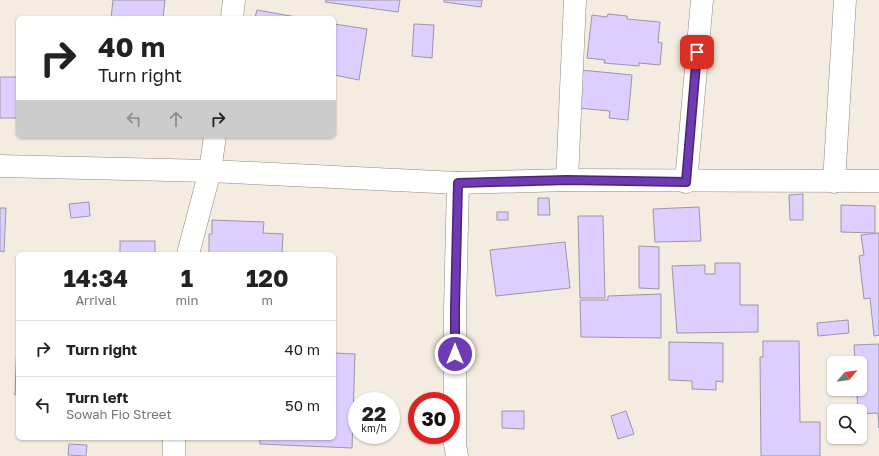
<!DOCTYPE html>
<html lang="en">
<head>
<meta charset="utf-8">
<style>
	:root { --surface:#fff; --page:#f2f2f2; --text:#222; --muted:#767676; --line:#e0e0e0 }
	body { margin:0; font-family:"Golos Text",sans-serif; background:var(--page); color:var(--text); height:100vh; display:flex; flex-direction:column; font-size:15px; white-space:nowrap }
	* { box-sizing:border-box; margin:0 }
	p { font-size:13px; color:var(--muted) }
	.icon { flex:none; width:22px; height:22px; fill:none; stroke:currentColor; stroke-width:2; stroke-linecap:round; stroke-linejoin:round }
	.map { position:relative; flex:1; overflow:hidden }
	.sheet { position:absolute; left:16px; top:252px; width:320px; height:188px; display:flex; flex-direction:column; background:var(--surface); border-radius:6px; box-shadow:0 1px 3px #0004 }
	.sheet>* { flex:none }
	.hud { position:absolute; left:16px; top:16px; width:320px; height:122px; border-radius:6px; box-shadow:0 1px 3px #0004; background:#fff; color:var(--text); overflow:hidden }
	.needle { width:26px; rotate:61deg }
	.fabs { position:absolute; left:827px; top:356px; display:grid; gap:8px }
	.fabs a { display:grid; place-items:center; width:40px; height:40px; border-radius:6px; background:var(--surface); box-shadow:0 1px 3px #0004; font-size:20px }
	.speed { position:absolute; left:348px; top:392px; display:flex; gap:8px; font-size:20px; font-weight:700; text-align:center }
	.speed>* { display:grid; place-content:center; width:52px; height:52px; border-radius:50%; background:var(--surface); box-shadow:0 1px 3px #0004; line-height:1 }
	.speed small { font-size:10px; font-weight:400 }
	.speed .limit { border:6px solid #d22; background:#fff; color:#111 }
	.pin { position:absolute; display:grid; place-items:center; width:34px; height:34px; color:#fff; margin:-17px; border-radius:8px; box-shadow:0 2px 6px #0006 }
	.me { position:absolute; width:44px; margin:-22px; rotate:0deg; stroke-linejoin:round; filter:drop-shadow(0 0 3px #0008) }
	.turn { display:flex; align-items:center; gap:14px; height:84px; padding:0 16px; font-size:18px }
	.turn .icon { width:52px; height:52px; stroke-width:2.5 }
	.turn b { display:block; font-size:28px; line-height:34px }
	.lanes { display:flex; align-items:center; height:38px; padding:0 16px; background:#0003; justify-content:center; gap:20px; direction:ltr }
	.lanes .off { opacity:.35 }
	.eta { display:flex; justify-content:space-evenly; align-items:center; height:68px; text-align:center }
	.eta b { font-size:24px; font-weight:700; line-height:28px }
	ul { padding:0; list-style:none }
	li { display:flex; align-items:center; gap:12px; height:56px; padding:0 16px; border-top:1px solid var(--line) }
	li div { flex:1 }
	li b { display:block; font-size:15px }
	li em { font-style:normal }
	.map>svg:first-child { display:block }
</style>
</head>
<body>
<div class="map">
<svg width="879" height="456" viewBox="0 0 879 456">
	<rect width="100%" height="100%" fill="#f5ece1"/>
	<g fill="#dccefe" stroke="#9b97a3">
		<polygon points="113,0 165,0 163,18 111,18"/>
		<polygon points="326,0 400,0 398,12 325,2"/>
		<polygon points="444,0 482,0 481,7 444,2"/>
		<polygon points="257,10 302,18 255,18"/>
		<polygon points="608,14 627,16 627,19 660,22 658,42 662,43 660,65 639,63 639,66 604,63 605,60 587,58 592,15 607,17"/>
		<polygon points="334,24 367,29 359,80 334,75"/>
		<polygon points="414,24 434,25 432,58 412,56"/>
		<polygon points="581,70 632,75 628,120 609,118 610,111 578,108"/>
		<rect x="0" y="77" width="18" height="41"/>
		<polygon points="803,194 803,220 790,220 789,195"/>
		<polygon points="538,198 549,198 550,215 538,215"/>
		<polygon points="89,202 90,216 71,218 69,204"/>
		<polygon points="841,205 875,206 875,233 841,232"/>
		<polygon points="699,207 701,241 655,242 653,209"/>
		<polygon points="0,208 6,208 4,252 0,251"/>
		<rect x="497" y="212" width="11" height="8"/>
		<polygon points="578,216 603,216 605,298 580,298"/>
		<polygon points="212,220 264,222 263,233 283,234 282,254 209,254 209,234 212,234"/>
		<polygon points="879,233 879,335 874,336 870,298 864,299 859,256 864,255 861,235"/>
		<rect x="120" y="241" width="35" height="13"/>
		<polygon points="565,242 570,288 496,296 490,250"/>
		<polygon points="639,246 659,247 659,289 639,288"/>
		<polygon points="715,263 740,263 740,305 758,305 758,332 677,333 672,266 705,265 705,274 715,274"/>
		<polygon points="661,294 661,338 581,337 580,300 608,300 608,296"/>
		<polygon points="18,313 18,395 15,395"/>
		<polygon points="848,320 849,333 818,336 817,323"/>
		<polygon points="763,341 799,341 800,422 820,422 820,456 761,456 760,357 763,357"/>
		<polygon points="669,342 723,343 723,382 716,381 716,390 692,389 692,381 669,380"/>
		<polygon points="879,344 879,428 878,413 860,414 860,411 858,411 857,395 852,396 852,389 860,389 860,363 855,363 854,345"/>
		<polygon points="334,353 355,354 352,448 260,444 260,438 334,438"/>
		<polygon points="502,411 524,411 524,429 502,428"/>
		<polygon points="626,411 634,434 618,439 611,416"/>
		<polygon points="69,444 87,445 86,456 68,455"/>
	</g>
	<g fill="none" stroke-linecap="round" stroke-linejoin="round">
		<defs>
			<g id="minor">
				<polyline points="232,18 234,0"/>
				<polyline points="0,166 210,171 458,183 567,180 879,181"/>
				<polyline points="567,180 575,0"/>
				<polyline points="686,182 702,0"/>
				<polyline points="834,182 845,0"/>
				<polyline points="188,254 210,171 215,136"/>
				<polyline points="174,456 174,438"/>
				<polyline points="457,456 455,444 455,309 458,183"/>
			</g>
		</defs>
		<use href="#minor" stroke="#918980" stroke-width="23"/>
		<use href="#minor" stroke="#fff" stroke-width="22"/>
	</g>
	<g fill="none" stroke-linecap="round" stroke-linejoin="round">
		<defs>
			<polyline id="route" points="455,354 455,309 458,183 567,180 686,182 697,52"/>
		</defs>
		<use href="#route" stroke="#482674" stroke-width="10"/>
		<use href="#route" stroke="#6e3bb2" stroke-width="7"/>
	</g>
</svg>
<div class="fabs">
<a><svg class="needle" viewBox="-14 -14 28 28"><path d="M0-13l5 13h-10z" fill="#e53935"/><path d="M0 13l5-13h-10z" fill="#767676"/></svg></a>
<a><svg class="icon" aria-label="search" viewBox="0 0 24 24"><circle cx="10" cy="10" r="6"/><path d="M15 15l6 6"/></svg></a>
</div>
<div class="speed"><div>22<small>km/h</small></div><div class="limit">30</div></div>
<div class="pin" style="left:697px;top:52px;background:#d93025"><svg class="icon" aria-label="arrive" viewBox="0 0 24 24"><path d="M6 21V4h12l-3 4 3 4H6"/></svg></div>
<svg class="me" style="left:455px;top:354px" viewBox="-20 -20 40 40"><circle r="17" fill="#6e3bb2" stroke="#fff" stroke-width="3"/><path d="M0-11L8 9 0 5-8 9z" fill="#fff"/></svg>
<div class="hud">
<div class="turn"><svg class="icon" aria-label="right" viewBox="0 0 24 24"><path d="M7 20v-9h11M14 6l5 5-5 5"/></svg><div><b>40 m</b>Turn right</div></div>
<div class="lanes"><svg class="icon off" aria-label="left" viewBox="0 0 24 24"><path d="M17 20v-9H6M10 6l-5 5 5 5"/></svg><svg class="icon off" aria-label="ahead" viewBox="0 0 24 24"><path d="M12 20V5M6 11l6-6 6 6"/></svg><svg class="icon" aria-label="right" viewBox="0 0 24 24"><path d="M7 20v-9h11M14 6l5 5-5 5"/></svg></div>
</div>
<section class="sheet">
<div class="eta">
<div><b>14:34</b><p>Arrival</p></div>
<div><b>1</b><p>min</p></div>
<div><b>120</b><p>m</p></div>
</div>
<ul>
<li><svg class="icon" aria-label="right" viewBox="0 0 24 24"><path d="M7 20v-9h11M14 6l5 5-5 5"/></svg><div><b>Turn right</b></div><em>40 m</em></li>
<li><svg class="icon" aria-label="left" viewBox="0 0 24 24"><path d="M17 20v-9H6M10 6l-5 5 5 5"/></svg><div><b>Turn left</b><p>Sowah Fio Street</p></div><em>50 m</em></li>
</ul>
</section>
</div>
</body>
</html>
